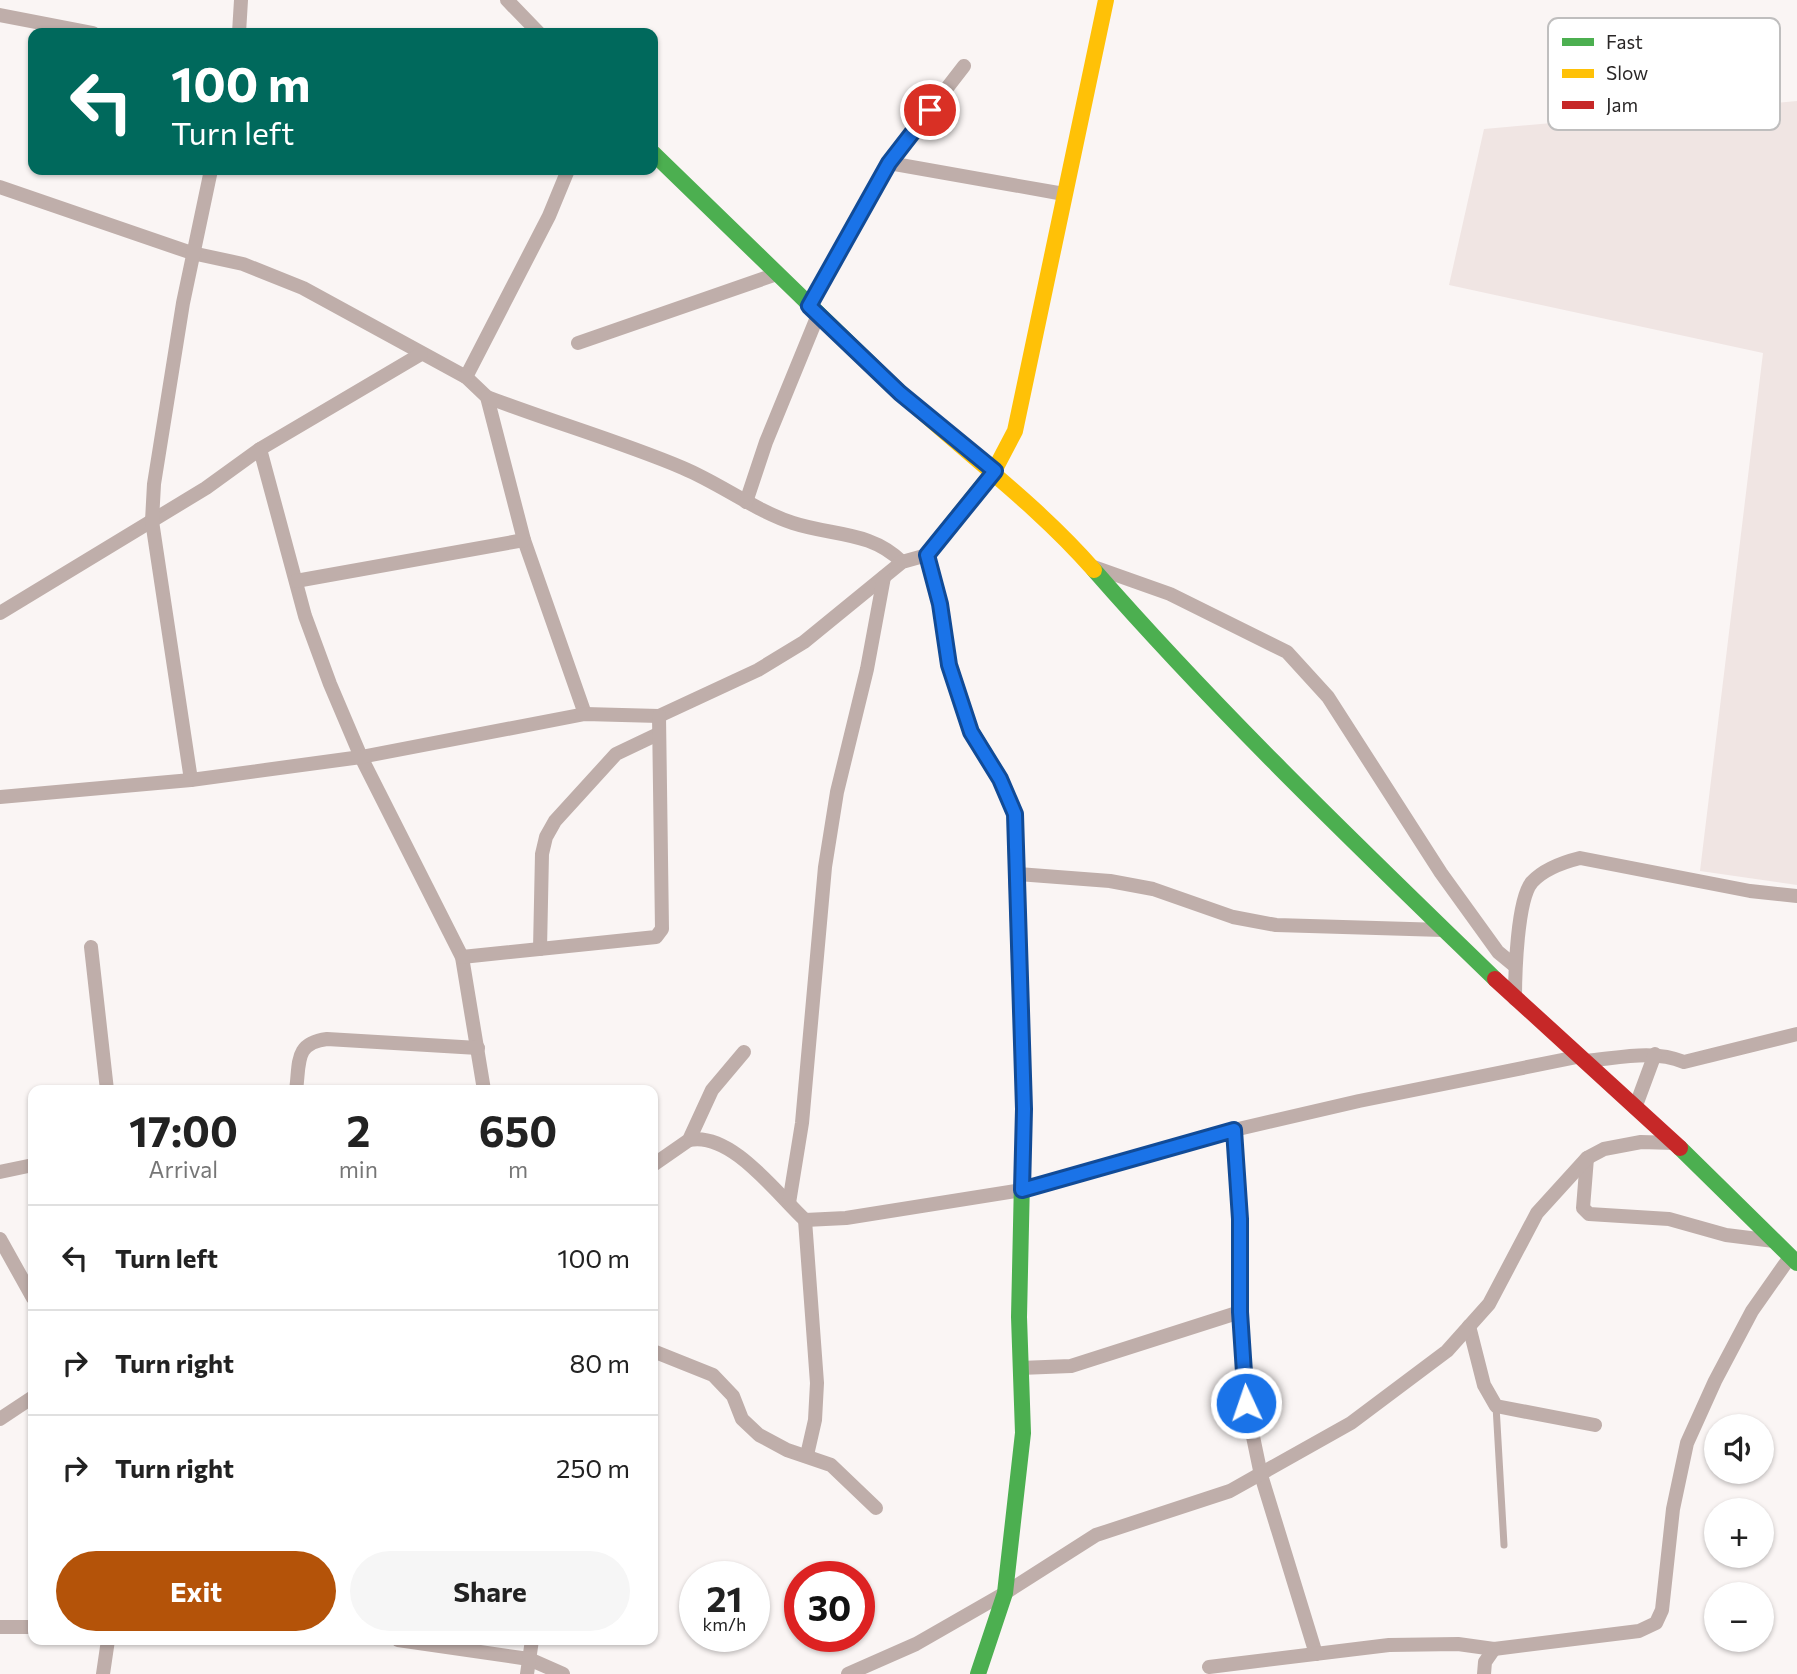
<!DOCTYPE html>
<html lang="en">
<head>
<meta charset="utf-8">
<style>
	:root { --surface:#fff; --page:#f6f6f6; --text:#222; --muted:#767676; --line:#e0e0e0; --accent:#b45309 }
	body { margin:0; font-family:Commissioner,sans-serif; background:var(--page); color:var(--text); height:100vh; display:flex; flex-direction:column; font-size:26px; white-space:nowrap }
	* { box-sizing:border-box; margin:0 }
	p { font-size:23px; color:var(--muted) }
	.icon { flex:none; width:38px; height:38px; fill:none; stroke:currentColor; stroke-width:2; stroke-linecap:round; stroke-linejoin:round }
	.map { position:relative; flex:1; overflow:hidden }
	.drawer { position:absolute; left:28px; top:1085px; width:630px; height:560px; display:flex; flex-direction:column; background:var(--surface); border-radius:14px; box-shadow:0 2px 5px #0004 }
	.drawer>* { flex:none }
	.top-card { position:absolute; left:28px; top:28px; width:630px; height:147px; border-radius:14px; box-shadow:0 2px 5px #0004; background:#00695c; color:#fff; overflow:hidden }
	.controls { position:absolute; left:1704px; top:1414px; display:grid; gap:14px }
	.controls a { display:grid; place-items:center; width:70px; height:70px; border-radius:50%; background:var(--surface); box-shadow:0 2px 5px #0004; font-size:35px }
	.speed { position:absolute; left:679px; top:1561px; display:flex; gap:14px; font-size:35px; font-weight:700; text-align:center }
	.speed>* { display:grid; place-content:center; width:91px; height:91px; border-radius:50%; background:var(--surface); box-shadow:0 2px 5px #0004; line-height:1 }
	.speed small { font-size:18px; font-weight:400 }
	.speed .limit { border:10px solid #d22; background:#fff; color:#111 }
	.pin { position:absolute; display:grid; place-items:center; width:60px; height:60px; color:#fff; margin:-30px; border:4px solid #fff; border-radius:50%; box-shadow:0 2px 7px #0007 }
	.me { position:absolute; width:77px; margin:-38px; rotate:357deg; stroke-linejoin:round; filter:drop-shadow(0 0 5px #0008) }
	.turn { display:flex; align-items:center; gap:24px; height:147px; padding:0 28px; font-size:32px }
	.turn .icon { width:91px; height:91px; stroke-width:2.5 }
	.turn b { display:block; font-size:49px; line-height:60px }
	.eta { display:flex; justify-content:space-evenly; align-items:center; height:119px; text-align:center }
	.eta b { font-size:42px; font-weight:700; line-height:49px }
	.action { display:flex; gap:14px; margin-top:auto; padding:14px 28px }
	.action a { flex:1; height:80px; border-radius:42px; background:var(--accent); color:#fff; font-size:28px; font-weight:700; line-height:80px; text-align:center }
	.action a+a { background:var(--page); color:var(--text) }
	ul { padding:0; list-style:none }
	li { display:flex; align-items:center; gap:21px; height:105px; padding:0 28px; border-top:2px solid var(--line) }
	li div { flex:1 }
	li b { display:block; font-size:26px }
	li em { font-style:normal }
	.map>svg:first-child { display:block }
</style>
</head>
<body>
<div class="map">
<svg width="1797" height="1674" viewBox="0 0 1797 1674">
	<rect width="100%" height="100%" fill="#faf5f4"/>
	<polygon fill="#f0e5e3" points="1797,101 1797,885 1700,871 1763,353 1449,285 1484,129"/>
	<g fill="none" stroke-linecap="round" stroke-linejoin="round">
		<polyline stroke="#bfaeaa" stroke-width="7" points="1496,1406 1504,1545"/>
		<g stroke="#bfaeaa" stroke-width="14">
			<polyline points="507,0 539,33"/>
			<polyline points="0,15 93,33"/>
			<polyline points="239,33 241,0"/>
			<polyline points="889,163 1064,194"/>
			<polyline points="0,187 192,253 243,264 303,288 466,377 487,397 524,540 585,714"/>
			<polyline points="809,306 889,163 964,66"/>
			<polyline points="578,343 777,274"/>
			<polyline points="466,377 549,216 568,170"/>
			<path d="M 487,397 C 552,422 619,441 683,468 C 721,484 754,510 793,523 C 833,536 871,531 902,562"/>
			<polyline points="260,449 305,616 330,684 361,757 462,957 484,1090"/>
			<polyline points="746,502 766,442 818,315"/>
			<polyline points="1091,566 1170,594 1287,652 1328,697 1441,873 1498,952 1515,966"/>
			<polyline points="296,581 524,540"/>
			<polyline points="0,613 206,488 260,449 421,354"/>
			<polyline points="191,780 152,521 154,484 183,303 211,170"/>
			<polyline points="0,797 191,780 361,757 585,714 659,716 758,670 804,642 902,562 927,555"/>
			<polyline points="1018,874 1110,881 1153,889 1233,917 1276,925 1443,930"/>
			<polyline points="91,947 107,1090"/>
			<polyline points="540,949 542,854 546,837 555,821 616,754 658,734"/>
			<polyline points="462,957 656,937 662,929 659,716"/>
			<path d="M 1515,999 C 1515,975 1517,899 1532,882 C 1544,869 1564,862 1580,858 L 1750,891 L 1797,896"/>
			<path d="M 1586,1061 C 1619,1058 1653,1049 1684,1062 L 1797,1034"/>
			<path d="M 296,1090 C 300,1063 294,1043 327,1039 L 478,1048"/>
			<polyline points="1635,1108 1655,1054"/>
			<polyline points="1234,1130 1240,1219 1240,1312 1246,1403 1261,1475 1316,1654"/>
			<path d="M 689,1140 C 731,1131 776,1193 805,1220 L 846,1218 L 1022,1190 L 1234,1130 L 1359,1101 L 1577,1057"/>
			<polyline points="1587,1158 1583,1208 1589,1214 1669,1219 1726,1235 1774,1241"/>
			<polyline points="653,1165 689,1140 712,1090 744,1052"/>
			<polyline points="0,1172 33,1165"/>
			<polyline points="789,1203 802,1123 825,867 837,792 867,669 884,577"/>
			<polyline points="805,1220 817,1383 815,1420 807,1455"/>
			<polyline points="0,1239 33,1298"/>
			<polyline points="1469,1326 1484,1385 1496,1406 1595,1425"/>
			<polyline points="653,1351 713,1375 733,1396 742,1419 759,1435 787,1450 831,1465 876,1508"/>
			<polyline points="1020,1368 1071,1366 1240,1312"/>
			<polyline points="0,1419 33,1397"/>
			<polyline points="0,1627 33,1627"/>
			<polyline points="398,1640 529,1659 563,1674"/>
			<polyline points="1209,1667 1389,1645 1458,1644 1494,1649 1639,1631 1656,1623 1662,1610 1673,1509 1687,1443 1715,1381 1752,1311 1790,1257"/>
			<polyline points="103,1674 108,1640"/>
			<polyline points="527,1674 532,1640"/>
			<polyline points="848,1674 916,1644 1005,1593 1096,1535 1230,1491 1351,1423 1447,1351 1489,1304 1537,1213 1587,1158 1604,1149 1641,1142 1675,1143"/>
			<polyline points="1484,1674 1485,1662 1494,1649"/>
		</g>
		<g stroke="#4caf50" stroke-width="16">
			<polyline points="653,153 885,378"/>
			<polyline points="961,512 927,555 940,604 949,665 971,731 1000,779 1015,814 1016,860"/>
			<path d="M 1094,570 C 1220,714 1358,846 1495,979"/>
			<polyline points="1680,1148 1797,1263"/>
			<polyline points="978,1674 1005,1593 1023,1433 1019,1317 1022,1180"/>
		</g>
		<g stroke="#ffc107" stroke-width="16">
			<path d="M 885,378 C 953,444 1031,498 1094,570"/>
			<polyline points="961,512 994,471 1015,431 1106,0"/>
		</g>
		<g stroke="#c62828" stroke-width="16">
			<polyline points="1016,860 1024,1109 1022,1180"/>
			<polyline points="1495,979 1680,1148"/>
		</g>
	</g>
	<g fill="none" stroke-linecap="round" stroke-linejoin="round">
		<defs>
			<polyline id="route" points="930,110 889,163 809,306 900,393 995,471 927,555 940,604 949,665 971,732 1000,779 1015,814 1024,1109 1022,1190 1234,1130 1240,1219 1240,1312 1246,1403"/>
		</defs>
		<use href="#route" stroke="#114b97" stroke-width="18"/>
		<use href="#route" stroke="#1a73e8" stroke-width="12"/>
	</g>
	<rect x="1548" y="18" width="232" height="112" rx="10" fill="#fff" stroke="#bfbebe" stroke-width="2"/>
	<rect x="1562" y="38" width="32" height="8" fill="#4caf50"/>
	<rect x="1562" y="69" width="32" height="9" fill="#ffc107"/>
	<rect x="1562" y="101" width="32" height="8" fill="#c62828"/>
	<g font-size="19" fill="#2a2727">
		<text x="1606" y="49">Fast</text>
		<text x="1606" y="80">Slow</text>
		<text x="1606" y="112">Jam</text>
	</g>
</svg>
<div class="controls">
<a><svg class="icon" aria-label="sound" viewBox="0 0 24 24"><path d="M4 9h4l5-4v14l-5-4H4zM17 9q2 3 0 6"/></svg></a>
<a>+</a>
<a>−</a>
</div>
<div class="speed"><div>21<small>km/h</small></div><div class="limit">30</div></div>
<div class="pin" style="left:930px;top:110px;background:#d93025"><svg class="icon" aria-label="arrive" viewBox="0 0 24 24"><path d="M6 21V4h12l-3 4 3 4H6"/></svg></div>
<svg class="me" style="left:1246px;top:1403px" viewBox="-20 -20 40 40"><circle r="17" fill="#1a73e8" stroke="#fff" stroke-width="3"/><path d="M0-11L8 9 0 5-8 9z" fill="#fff"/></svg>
<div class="top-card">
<div class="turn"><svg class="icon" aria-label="left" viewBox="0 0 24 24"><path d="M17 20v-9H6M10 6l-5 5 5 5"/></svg><div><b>100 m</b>Turn left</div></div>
</div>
<section class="drawer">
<div class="eta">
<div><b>17:00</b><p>Arrival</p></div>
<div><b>2</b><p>min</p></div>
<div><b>650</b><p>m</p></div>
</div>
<ul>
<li><svg class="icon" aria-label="left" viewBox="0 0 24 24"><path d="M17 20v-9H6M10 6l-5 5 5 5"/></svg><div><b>Turn left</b></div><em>100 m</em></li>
<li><svg class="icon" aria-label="right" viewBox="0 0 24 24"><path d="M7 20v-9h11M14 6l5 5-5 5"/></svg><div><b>Turn right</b></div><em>80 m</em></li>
<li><svg class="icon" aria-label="right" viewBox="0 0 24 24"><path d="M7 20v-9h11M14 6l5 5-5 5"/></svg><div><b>Turn right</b></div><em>250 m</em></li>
</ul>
<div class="action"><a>Exit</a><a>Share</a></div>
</section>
</div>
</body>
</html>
